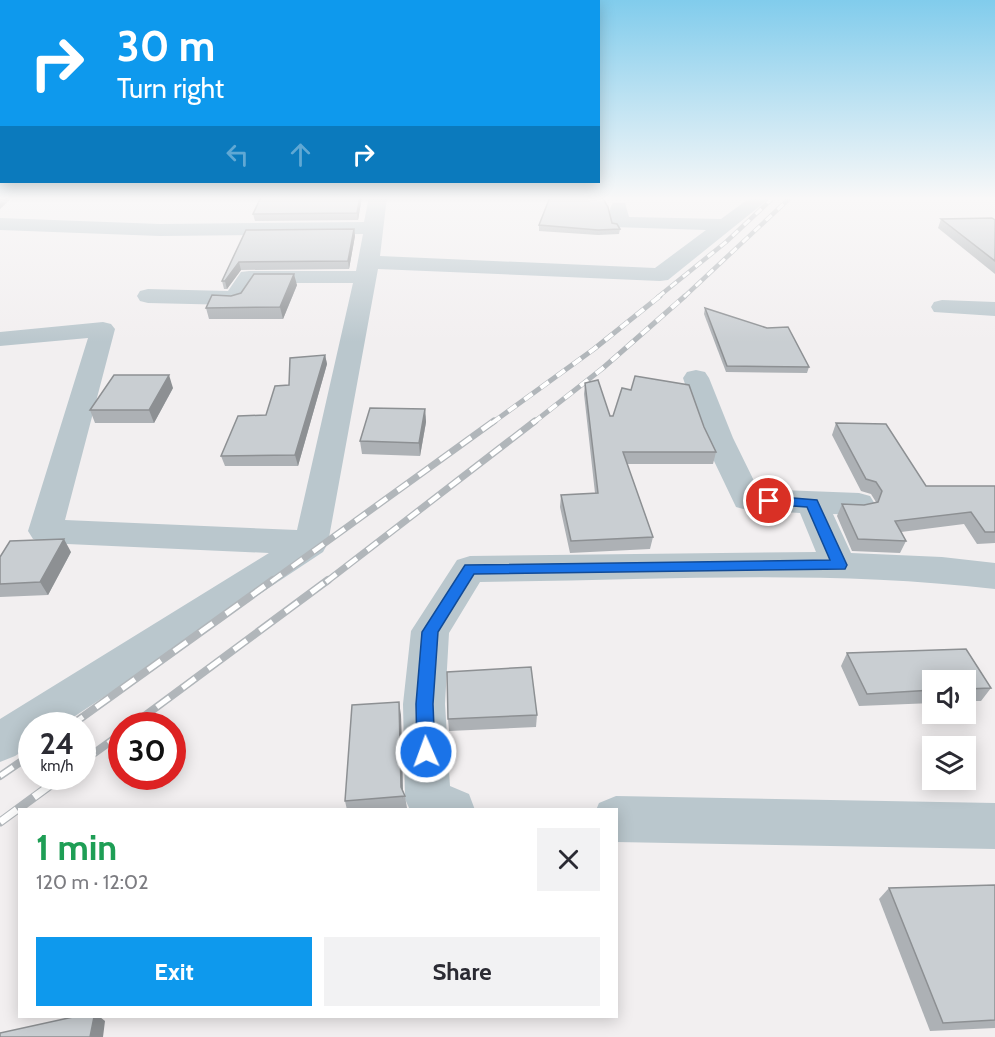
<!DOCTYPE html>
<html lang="en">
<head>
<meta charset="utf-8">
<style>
	:root { --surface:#fff; --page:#f2f2f3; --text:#2b2b33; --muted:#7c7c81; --accent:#0e99ed }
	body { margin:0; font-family:Cabin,sans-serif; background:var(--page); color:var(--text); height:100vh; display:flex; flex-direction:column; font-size:22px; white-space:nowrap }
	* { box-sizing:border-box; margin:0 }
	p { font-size:20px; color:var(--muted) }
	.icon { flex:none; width:33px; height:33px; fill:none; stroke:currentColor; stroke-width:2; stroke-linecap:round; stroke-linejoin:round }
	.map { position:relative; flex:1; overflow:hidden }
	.panel { position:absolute; left:18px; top:808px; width:600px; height:210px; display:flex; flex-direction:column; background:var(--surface); border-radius:0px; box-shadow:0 3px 15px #0003 }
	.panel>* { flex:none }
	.hud { position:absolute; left:0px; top:0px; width:600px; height:183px; box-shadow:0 3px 15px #0003; background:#0e99ed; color:#fff; overflow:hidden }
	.buttons { position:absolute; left:922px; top:670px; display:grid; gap:12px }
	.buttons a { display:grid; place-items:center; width:54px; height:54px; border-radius:0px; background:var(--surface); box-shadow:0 3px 15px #0003; font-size:30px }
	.speed { position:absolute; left:18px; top:712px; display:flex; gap:12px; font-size:30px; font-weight:700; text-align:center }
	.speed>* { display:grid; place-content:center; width:78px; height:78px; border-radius:50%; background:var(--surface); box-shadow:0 3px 15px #0003; line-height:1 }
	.speed small { font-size:15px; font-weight:400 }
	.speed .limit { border:9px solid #d22; background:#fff; color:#111 }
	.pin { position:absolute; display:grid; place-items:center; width:51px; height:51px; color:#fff; margin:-26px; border:3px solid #fff; border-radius:50%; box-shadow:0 2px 6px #0007 }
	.me { position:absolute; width:66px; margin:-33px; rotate:358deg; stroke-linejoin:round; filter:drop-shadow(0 0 4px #0008) }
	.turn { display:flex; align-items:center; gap:21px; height:126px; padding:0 18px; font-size:27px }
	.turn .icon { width:78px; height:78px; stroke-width:2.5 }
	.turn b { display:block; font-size:42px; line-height:51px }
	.lanes { display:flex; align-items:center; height:57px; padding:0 18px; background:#0003; justify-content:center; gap:30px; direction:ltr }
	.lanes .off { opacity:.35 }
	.round { display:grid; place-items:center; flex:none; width:63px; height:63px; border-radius:0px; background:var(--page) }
	.head { display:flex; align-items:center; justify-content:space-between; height:102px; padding:0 18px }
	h1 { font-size:36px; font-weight:800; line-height:45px; color:#1e9e55 }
	.primary-button { display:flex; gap:12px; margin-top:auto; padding:12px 18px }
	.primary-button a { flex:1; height:69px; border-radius:0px; background:var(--accent); color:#fff; font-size:24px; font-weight:800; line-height:69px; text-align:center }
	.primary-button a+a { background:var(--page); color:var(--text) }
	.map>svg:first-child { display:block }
</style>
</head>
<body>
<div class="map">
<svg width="995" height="1037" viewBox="0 0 995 1037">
	<rect width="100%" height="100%" fill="#f2eff0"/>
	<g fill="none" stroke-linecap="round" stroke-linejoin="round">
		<g fill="#bac7cd" fill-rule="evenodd">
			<path d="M 369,197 L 387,197 L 380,256 L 655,268 L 706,230 L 613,227 C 609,221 608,209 613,203 L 625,203 L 629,217 L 721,219 L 751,197 L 771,197 L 668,280 L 660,281 L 378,269 L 328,543 L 323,552 L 60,726 L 32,726 L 32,745 L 15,756 L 0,762 L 0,719 L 269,553 L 45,543 L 33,539 L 28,531 L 88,338 L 0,346 L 0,332 L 103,322 L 111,324 L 115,329 L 65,520 L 297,530 L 353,283 L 255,283 L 242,303 L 234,305 L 148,303 L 140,301 L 137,296 L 140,291 L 148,289 L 228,291 L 241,272 L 249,271 L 356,271 L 363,234 L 160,236 L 0,230 L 0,218 L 160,224 L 364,222 Z"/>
			<polygon points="942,300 995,302 995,316 934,312 931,307 934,302"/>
			<path d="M 696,370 L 705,372 L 709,378 L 733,438 L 758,489 L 859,493 L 870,496 L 875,504 L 870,512 L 859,515 L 833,514 L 851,553 L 942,557 L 995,563 L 995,589 C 825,569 651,580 480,582 L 449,633 L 445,704 L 450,786 L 469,794 L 475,810 L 410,810 L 405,799 L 403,704 L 411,631 L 457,560 L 470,556 L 816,552 L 800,513 L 747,510 L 736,507 L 703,438 L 683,378 L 687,372 Z"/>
			<polygon points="616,796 995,803 995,849 616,842 616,810 596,810 599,803"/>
		</g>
		<defs>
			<g id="rail-far4">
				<polyline points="658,297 726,242 774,197"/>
				<polyline points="684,297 791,197"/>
			</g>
			<g id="rail-far3">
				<polyline points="492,423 594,349 660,296"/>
				<polyline points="533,423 603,368 685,296"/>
			</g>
			<g id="rail-far2">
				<polyline points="271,582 494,421"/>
				<polyline points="326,582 535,421"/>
			</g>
			<g id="rail-far1">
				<polyline points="70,726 273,580"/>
				<polyline points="131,726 328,580"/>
				<polyline points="82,762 122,733"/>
				<polyline points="0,776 32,754"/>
				<polyline points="54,783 62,777"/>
			</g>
			<polyline id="rail" points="0,822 56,781"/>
		</defs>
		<use href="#rail-far4" stroke="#b1b6ba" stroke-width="4.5"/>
		<use href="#rail-far3" stroke="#b1b6ba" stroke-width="5"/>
		<use href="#rail-far2" stroke="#b1b6ba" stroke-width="7"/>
		<use href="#rail-far1" stroke="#b1b6ba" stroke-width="8"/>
		<use href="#rail" stroke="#b1b6ba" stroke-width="9"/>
		<use href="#rail-far4" stroke="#fff" stroke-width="3" stroke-dasharray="8" stroke-linecap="butt"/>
		<use href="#rail-far3" stroke="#fff" stroke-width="4" stroke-dasharray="10" stroke-linecap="butt"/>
		<use href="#rail-far2" stroke="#fff" stroke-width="4.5" stroke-dasharray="13" stroke-linecap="butt"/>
		<use href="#rail-far1" stroke="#fff" stroke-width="5" stroke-dasharray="16" stroke-linecap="butt"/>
		<use href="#rail" stroke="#fff" stroke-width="7" stroke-dasharray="21" stroke-linecap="butt"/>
	</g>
	<g fill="#adb1b5">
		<polygon points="362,197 358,220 255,221 253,214"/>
		<polygon points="941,219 995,220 995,274 938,228"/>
		<polygon points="612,223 620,229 619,234 598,235 539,231 539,225"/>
		<polygon points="354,229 355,236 349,269 241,270 227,289 224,289 222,281 246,230"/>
		<polygon points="297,285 283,319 209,319 206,308 231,296"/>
		<polygon points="705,308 809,367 807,373 726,372 704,314"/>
		<polygon points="325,355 327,364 298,466 225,466 221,456 266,415 289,385"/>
		<polygon points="585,383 610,416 704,427 716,452 713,464 627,464 653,537 650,549 570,553 560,507 561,495 595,493 584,394"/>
		<polygon points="173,388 154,423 95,423 90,410"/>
		<polygon points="425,409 426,422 420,456 362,454 360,441"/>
		<polygon points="836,423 926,486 995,486 995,543 977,544 964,524 901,532 906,541 900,553 852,551 837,516 842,504 864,505 876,502 871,494 861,491 832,435"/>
		<polygon points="71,552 48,595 0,597 0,557"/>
		<polygon points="966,649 991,688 981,701 966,701 966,681 933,681 933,703 859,706 841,666 847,653"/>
		<polygon points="401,715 403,792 405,796 407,808 385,810 347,810 345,801"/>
		<polygon points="537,715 536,727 449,731 448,719"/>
		<polygon points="995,885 995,1028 930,1031 879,899 889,888"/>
	</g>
	<g fill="#8d9093">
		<polygon points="2,197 13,197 0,209 0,199"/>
		<polygon points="360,197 362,197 358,220 357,213"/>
		<polygon points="354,229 355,236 349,269 348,261"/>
		<polygon points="239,262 241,270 227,289 225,281"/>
		<polygon points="294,274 297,285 283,319 280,307"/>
		<polygon points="325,355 327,364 298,466 295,455"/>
		<polygon points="169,375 173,388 154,423 149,410"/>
		<polygon points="425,409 426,422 420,456 419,443"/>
		<polygon points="64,539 71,552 48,595 40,582"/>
		<polygon points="399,702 401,715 403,799 401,787"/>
		<polygon points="94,1017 100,1017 105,1021 103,1037 90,1037"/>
	</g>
	<g fill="#c9ced2" stroke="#8d9093" stroke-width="1.5">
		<polygon points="261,197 360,197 357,213 253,214"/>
		<polygon points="550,197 602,197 608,207 612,223 617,224 620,229 598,230 539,225"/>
		<polygon points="992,218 995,220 995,261 941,219"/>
		<polygon points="354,229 348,261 239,262 225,281 222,281 246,230"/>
		<polygon points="254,274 294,274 280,307 206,308 212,295 231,296 241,293"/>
		<polygon points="705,308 767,328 788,327 809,367 727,366"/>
		<polygon points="325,355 295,455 221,456 238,416 266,415 275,386 289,385 290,358"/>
		<polygon points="114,375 169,375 149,410 90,410"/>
		<polygon points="635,376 689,385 704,427 716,452 623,452 653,537 571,541 561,495 598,493 585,383 598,380 610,416 613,416 622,388 631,390"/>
		<polygon points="370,408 425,409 419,443 360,441"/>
		<polygon points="836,423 886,424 926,486 995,486 995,532 985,532 971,512 895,521 906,541 858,539 842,504 864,505 878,502 882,491 876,482 866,479"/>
		<polygon points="64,539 40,582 0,584 0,557 10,541"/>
		<polygon points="966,649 991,688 966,689 966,681 933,681 933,690 867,694 847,653"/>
		<polygon points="531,667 537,715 448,719 447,672"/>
		<polygon points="399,702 401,787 405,796 345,801 352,705"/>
		<polygon points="995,885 995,1020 943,1023 889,888"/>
		<polygon points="73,1017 94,1017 90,1037 0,1037 0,1033"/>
	</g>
	<linearGradient id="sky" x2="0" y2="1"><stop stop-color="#81ccec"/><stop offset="0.58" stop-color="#f9f8f8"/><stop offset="1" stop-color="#f9f8f8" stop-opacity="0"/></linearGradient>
	<rect width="995" height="342" fill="url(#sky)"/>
	<polygon fill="#1a73e8" stroke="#114b97" stroke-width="1.5" points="769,496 817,500 847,565 845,569 474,574 438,632 433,704 435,752 433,757 426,760 420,757 417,752 416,704 422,632 465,565 830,560 807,507 764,504 762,501"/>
</svg>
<div class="buttons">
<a><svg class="icon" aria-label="sound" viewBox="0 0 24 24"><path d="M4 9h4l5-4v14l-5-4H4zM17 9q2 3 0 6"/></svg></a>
<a><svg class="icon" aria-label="layers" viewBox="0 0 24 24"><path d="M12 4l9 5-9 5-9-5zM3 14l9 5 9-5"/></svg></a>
</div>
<div class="speed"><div>24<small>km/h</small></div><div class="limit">30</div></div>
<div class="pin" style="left:769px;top:501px;background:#d93025"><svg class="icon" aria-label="arrive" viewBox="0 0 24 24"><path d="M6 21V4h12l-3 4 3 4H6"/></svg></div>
<svg class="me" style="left:426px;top:752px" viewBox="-20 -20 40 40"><circle r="17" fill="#1a73e8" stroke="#fff" stroke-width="3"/><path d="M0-11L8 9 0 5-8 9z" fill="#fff"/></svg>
<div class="hud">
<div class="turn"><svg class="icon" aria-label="right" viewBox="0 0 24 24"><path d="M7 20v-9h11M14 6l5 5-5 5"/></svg><div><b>30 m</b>Turn right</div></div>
<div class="lanes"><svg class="icon off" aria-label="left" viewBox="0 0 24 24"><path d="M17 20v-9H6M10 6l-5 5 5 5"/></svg><svg class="icon off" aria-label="ahead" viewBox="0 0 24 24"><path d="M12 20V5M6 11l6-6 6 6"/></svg><svg class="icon" aria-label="right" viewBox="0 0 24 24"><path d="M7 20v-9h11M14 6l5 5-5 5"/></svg></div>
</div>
<section class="panel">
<div class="head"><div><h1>1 min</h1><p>120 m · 12:02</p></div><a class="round"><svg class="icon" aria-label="close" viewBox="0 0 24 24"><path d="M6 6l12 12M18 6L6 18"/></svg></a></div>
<div class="primary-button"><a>Exit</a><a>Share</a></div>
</section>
</div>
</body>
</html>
